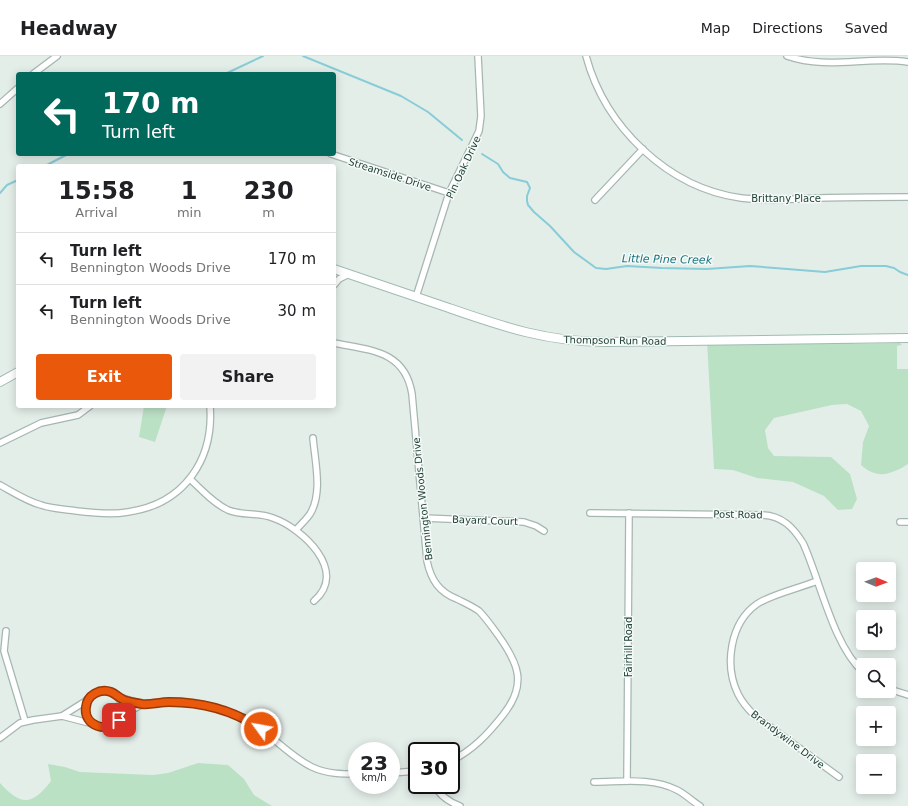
<!DOCTYPE html>
<html lang="en">
<head>
<meta charset="utf-8">
<style>
	:root { --surface:#fff; --page:#f2f2f2; --text:#202124; --muted:#757577; --line:#e0e0e0; --accent:#ea580c }
	body { margin:0; font-family:"DejaVu Sans",sans-serif; background:var(--page); color:var(--text); height:100vh; display:flex; flex-direction:column; font-size:15px; white-space:nowrap }
	* { box-sizing:border-box; margin:0 }
	p { font-size:13px; color:var(--muted) }
	.icon { flex:none; width:22px; height:22px; fill:none; stroke:currentColor; stroke-width:2; stroke-linecap:round; stroke-linejoin:round }
	.map { position:relative; flex:1; overflow:hidden }
	.drawer { position:absolute; left:16px; top:108px; width:320px; height:244px; display:flex; flex-direction:column; background:var(--surface); border-radius:4px; box-shadow:0 2px 10px #0003 }
	.drawer>* { flex:none }
	.banner { position:absolute; left:16px; top:16px; width:320px; height:84px; border-radius:4px; box-shadow:0 2px 10px #0003; background:#00695c; color:#fff; overflow:hidden }
	.needle { width:26px; rotate:91deg }
	.buttons { position:absolute; left:856px; top:506px; display:grid; gap:8px }
	.buttons a { display:grid; place-items:center; width:40px; height:40px; border-radius:4px; background:var(--surface); box-shadow:0 2px 10px #0003; font-size:20px }
	.speed { position:absolute; left:348px; top:686px; display:flex; gap:8px; font-size:20px; font-weight:700; text-align:center }
	.speed>* { display:grid; place-content:center; width:52px; height:52px; border-radius:50%; background:var(--surface); box-shadow:0 2px 10px #0003; line-height:1 }
	.speed small { font-size:10px; font-weight:400 }
	.speed .limit { border:2px solid #111; border-radius:6px; background:#fff; color:#111 }
	.pin { position:absolute; display:grid; place-items:center; width:34px; height:34px; color:#fff; margin:-17px; border-radius:8px; box-shadow:0 2px 6px #0006 }
	.me { position:absolute; width:44px; margin:-22px; rotate:302deg; stroke-linejoin:round; filter:drop-shadow(0 0 3px #0008) }
	.turn { display:flex; align-items:center; gap:14px; height:84px; padding:0 20px; font-size:18px }
	.turn .icon { width:52px; height:52px; stroke-width:2.5 }
	.turn b { display:block; font-size:28px; line-height:34px }
	.eta { display:flex; justify-content:space-evenly; align-items:center; height:68px; text-align:center }
	.eta b { font-size:24px; font-weight:700; line-height:28px }
	.primary-button { display:flex; gap:8px; margin-top:auto; padding:8px 20px }
	.primary-button a { flex:1; height:46px; border-radius:4px; background:var(--accent); color:#fff; font-size:16px; font-weight:700; line-height:46px; text-align:center }
	.primary-button a+a { background:var(--page); color:var(--text) }
	ul { padding:0; list-style:none }
	li { display:flex; align-items:center; gap:12px; height:52px; padding:0 20px; border-top:1px solid var(--line) }
	li div { flex:1 }
	li b { display:block; font-size:15px }
	li em { font-style:normal }
	header { display:flex; align-items:center; gap:24px; box-sizing:border-box; height:56px; padding:0 20px; background:var(--surface); border-bottom:1px solid var(--line) }
	header strong { font-size:19px }
	nav { display:flex; gap:22px; margin-inline-start:auto; font-size:14px }
	.map>svg:first-child { display:block }
</style>
</head>
<body>
<header>
<strong>Headway</strong>
<nav><a>Map</a><a>Directions</a><a>Saved</a></nav>
</header>
<div class="map">
<svg width="908" height="750" viewBox="0 0 908 750">
	<rect width="100%" height="100%" fill="#e4eee9"/>
	<g fill="#bbe1c5">
		<path d="M 853,284 L 854,288 L 900,287 L 902,289 L 897,290 L 897,313 L 908,313 L 908,408 C 904,410 901,413 897,414 C 883,421 872,419 861,409 L 863,386 L 869,370 L 861,355 L 847,348 L 832,349 L 774,362 L 765,374 L 768,392 L 774,400 L 831,401 L 850,418 L 857,443 L 852,453 L 838,454 L 824,440 L 793,426 L 757,422 L 733,414 L 714,413 L 707,285 Z"/>
		<polygon points="144,350 167,350 155,386 139,381"/>
		<path d="M 198,707 L 228,709 L 244,723 L 254,739 L 272,750 L 0,750 L 0,727 C 21,750 32,750 51,725 L 48,708 L 65,711 L 80,716 L 153,719 L 168,717 Z"/>
	</g>
	<g fill="none" stroke-linecap="round" stroke-linejoin="round">
		<g stroke="#88ccd7" stroke-width="2">
			<polyline points="303,0 401,40 428,56 462,84"/>
			<polyline points="225,18 263,0"/>
			<polyline points="482,98 498,108 503,116 510,122 527,126 530,132 527,140 527,145 528,149 534,156 550,170 574,196 596,212 606,213 627,210 662,212 707,213 750,210 825,216 861,210 886,210 894,212 900,216 908,219"/>
			<polyline points="45,110 68,98"/>
			<polyline points="0,137 7,129 18,124"/>
		</g>
		<defs>
			<g id="street">
				<path d="M 586,0 C 605,71 668,132 741,142 C 767,145 794,143 820,142 C 849,141 879,141 908,141"/>
				<path d="M 787,0 C 827,14 867,0 908,6"/>
				<polyline points="33,18 57,0"/>
				<polyline points="0,48 18,32"/>
				<polyline points="331,98 449,137"/>
				<polyline points="595,144 643,93"/>
				<polyline points="334,229 339,223 349,218"/>
				<polyline points="416,241 449,137 479,75 481,60 478,0"/>
				<path d="M 334,287 C 369,294 405,294 412,338 L 427,505 C 431,524 439,536 457,543 C 465,547 472,550 479,555 C 486,562 492,571 498,579 C 518,607 528,628 503,659 C 488,678 473,694 451,705"/>
				<polyline points="0,387 41,367 78,359 90,350"/>
				<path d="M 190,423 C 202,434 213,447 228,454 C 242,460 258,456 273,462 C 302,472 349,515 314,545"/>
				<path d="M 0,429 C 13,436 26,445 41,449 C 52,453 65,453 77,455 C 94,457 112,459 128,456 C 184,448 214,404 210,350"/>
				<path d="M 590,457 L 763,459 C 782,460 793,471 803,487 C 820,524 833,589 863,616"/>
				<polyline points="423,462 524,466 536,470 544,475"/>
				<polyline points="900,466 908,466"/>
				<path d="M 296,474 C 300,469 306,464 310,458 C 323,437 315,406 313,382"/>
				<path d="M 817,525 C 800,532 772,538 757,548 C 730,567 724,609 738,638 C 742,646 748,653 754,659 L 839,721"/>
				<polyline points="6,575 4,595 25,665"/>
				<polyline points="889,633 908,639"/>
				<circle cx="104" cy="653" r="18"/>
				<polyline points="119,641 143,648"/>
				<polyline points="62,660 89,643"/>
				<path d="M 119,664 C 126,658 133,652 142,649 C 150,646 161,646 169,646 C 201,646 229,652 256,670 C 275,682 291,701 312,711 C 327,718 342,718 357,718"/>
				<polyline points="0,682 20,667 33,664 62,660 93,668"/>
				<polyline points="391,717 417,715"/>
				<polyline points="627,725 629,457"/>
				<path d="M 594,726 C 621,726 652,721 677,734 C 685,738 692,745 700,750"/>
				<path d="M 434,729 C 440,740 449,746 460,750"/>
			</g>
			<g id="secondary">
				<path d="M 334,213 C 372,226 411,239 449,252 C 504,271 547,286 606,286 L 908,282"/>
				<polyline points="0,326 18,316"/>
			</g>
		</defs>
		<use href="#street" stroke="#a6b7b0" stroke-width="8"/>
		<use href="#secondary" stroke="#a1bbb1" stroke-width="10"/>
		<use href="#street" stroke="#fff" stroke-width="5.5"/>
		<use href="#secondary" stroke="#fff" stroke-width="8"/>
	</g>
	<g fill="none" stroke-linecap="round" stroke-linejoin="round">
		<defs>
			<path id="route" d="M 119,664 C 108,678 83,670 86,651 C 87,639 100,632 111,636 C 116,638 119,642 124,644 C 130,646 136,647 142,648 C 151,649 160,646 169,646 C 203,646 233,654 261,673"/>
		</defs>
		<use href="#route" stroke="#983908" stroke-width="10"/>
		<use href="#route" stroke="#ea580c" stroke-width="7"/>
	</g>
	<g text-anchor="middle" stroke-width="3" stroke-linejoin="round" paint-order="stroke">
		<g font-size="10" fill="#214138" stroke="#f5faf7">
			<text transform="translate(463 111) rotate(-65)" y="4">Pin Oak Drive</text>
			<text transform="translate(390 118) rotate(18)" y="4">Streamside Drive</text>
			<text x="786" y="146">Brittany Place</text>
			<text transform="translate(615 284) rotate(1)" y="4">Thompson Run Road</text>
			<text transform="translate(422 443) rotate(-96)" y="4">Bennington Woods Drive</text>
			<text transform="translate(738 458) rotate(1)" y="4">Post Road</text>
			<text transform="translate(485 464) rotate(2)" y="4">Bayard Court</text>
			<text transform="translate(628 591) rotate(-90)" y="4">Fairhill Road</text>
			<text transform="translate(788 683) rotate(37)" y="4">Brandywine Drive</text>
		</g>
		<g font-size="11" font-style="italic" fill="#177382" stroke="#f5faf7">
			<text transform="translate(667 203) rotate(1)" y="4">Little Pine Creek</text>
		</g>
	</g>
</svg>
<div class="buttons">
<a><svg class="needle" viewBox="-14 -14 28 28"><path d="M0-13l5 13h-10z" fill="#e53935"/><path d="M0 13l5-13h-10z" fill="#757577"/></svg></a>
<a><svg class="icon" aria-label="sound" viewBox="0 0 24 24"><path d="M4 9h4l5-4v14l-5-4H4zM17 9q2 3 0 6"/></svg></a>
<a><svg class="icon" aria-label="search" viewBox="0 0 24 24"><circle cx="10" cy="10" r="6"/><path d="M15 15l6 6"/></svg></a>
<a>+</a>
<a>−</a>
</div>
<div class="speed"><div>23<small>km/h</small></div><div class="limit">30</div></div>
<div class="pin" style="left:119px;top:664px;background:#d93025"><svg class="icon" aria-label="arrive" viewBox="0 0 24 24"><path d="M6 21V4h12l-3 4 3 4H6"/></svg></div>
<svg class="me" style="left:261px;top:673px" viewBox="-20 -20 40 40"><circle r="17" fill="#ea580c" stroke="#fff" stroke-width="3"/><path d="M0-11L8 9 0 5-8 9z" fill="#fff"/></svg>
<div class="banner">
<div class="turn"><svg class="icon" aria-label="left" viewBox="0 0 24 24"><path d="M17 20v-9H6M10 6l-5 5 5 5"/></svg><div><b>170 m</b>Turn left</div></div>
</div>
<section class="drawer">
<div class="eta">
<div><b>15:58</b><p>Arrival</p></div>
<div><b>1</b><p>min</p></div>
<div><b>230</b><p>m</p></div>
</div>
<ul>
<li><svg class="icon" aria-label="left" viewBox="0 0 24 24"><path d="M17 20v-9H6M10 6l-5 5 5 5"/></svg><div><b>Turn left</b><p>Bennington Woods Drive</p></div><em>170 m</em></li>
<li><svg class="icon" aria-label="left" viewBox="0 0 24 24"><path d="M17 20v-9H6M10 6l-5 5 5 5"/></svg><div><b>Turn left</b><p>Bennington Woods Drive</p></div><em>30 m</em></li>
</ul>
<div class="primary-button"><a>Exit</a><a>Share</a></div>
</section>
</div>
</body>
</html>
